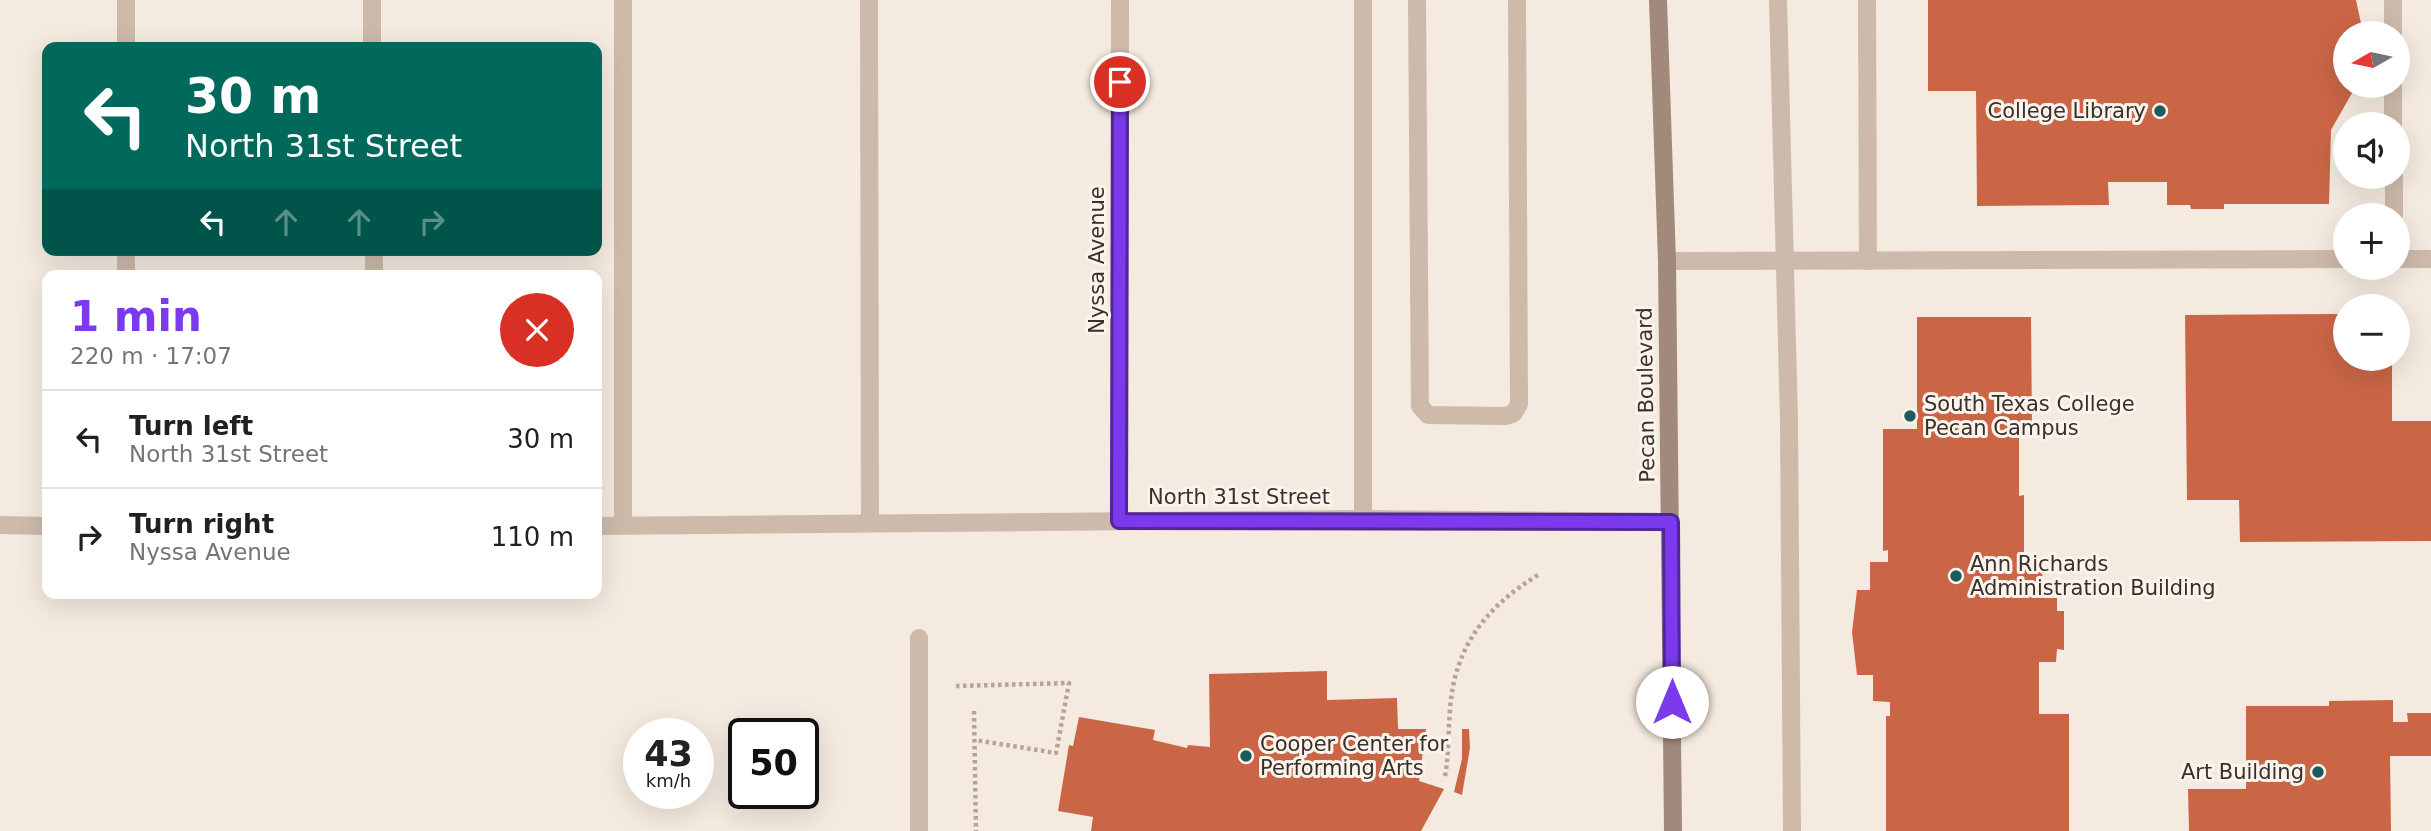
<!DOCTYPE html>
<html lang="en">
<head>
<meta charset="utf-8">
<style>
	:root { --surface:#fff; --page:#f6f6f6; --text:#202124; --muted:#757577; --line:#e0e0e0; --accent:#7c3aed }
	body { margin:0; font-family:"DejaVu Sans",sans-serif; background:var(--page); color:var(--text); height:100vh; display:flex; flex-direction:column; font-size:26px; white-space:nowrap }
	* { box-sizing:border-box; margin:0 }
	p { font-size:23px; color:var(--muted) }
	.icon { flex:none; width:38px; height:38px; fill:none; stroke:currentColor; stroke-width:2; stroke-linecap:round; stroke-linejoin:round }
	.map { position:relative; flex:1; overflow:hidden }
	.sheet { position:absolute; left:42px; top:270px; width:560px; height:329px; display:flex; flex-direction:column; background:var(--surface); border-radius:14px; box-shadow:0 7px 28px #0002 }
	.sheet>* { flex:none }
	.banner { position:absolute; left:42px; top:42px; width:560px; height:214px; border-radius:14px; box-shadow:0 7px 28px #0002; background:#00695c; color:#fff; overflow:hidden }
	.needle { width:46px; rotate:261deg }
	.fabs { position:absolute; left:2333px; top:21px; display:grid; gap:14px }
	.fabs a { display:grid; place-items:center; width:77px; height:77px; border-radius:50%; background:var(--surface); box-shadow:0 7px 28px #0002; font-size:35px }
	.speed { position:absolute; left:623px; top:718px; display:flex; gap:14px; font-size:35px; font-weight:700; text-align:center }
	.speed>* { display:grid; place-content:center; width:91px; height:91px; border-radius:50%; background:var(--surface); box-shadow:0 7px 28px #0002; line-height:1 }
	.speed small { font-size:18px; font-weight:400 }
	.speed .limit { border:4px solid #111; border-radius:10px; background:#fff; color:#111 }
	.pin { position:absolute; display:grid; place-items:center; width:60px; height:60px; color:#fff; margin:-30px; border:4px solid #fff; border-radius:50%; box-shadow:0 2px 7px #0007 }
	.me { position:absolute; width:77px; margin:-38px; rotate:0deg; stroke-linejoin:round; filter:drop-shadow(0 0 5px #0008) }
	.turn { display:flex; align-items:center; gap:24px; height:147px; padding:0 28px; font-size:32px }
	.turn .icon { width:91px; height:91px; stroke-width:2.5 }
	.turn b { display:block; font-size:49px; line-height:60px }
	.lanes { display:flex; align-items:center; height:66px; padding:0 28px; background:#0003; justify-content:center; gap:35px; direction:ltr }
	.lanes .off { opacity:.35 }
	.round { display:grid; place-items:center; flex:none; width:74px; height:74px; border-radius:37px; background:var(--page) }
	.headline { display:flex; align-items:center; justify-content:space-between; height:119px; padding:0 28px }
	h1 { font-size:42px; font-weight:700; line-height:52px; color:var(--accent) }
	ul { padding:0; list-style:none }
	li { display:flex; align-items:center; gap:21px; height:98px; padding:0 28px; border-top:2px solid var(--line) }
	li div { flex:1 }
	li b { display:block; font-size:26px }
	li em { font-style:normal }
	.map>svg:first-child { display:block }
</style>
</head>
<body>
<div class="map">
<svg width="2431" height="831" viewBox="0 0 2431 831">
	<rect width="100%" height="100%" fill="#f4eadf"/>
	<g fill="#ca6646">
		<polygon points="1928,0 2356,0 2363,33 2345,33 2345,86 2356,86 2331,130 2329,204 2224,204 2224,209 2191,209 2190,205 2167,205 2167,182 2108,182 2109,205 1977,206 1976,91 1928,91"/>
		<polygon points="2345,314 2345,359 2392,359 2392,421 2431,421 2431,541 2240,542 2239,500 2187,500 2185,315"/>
		<polygon points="1917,317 2031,317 2032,431 2019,430 2019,496 2024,495 2024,561 2042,560 2043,598 2057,598 2057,611 2064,611 2064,650 2057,649 2056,662 2039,662 2039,714 2069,714 2069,831 1886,831 1886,716 1890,716 1890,702 1873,701 1873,675 1857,675 1852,632 1857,590 1870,590 1870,562 1888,562 1888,550 1883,551 1883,429 1917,429"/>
		<polygon points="1327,671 1327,700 1397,698 1398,729 1426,729 1419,781 1444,789 1421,831 1091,831 1093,817 1058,811 1069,745 1073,746 1079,717 1155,730 1153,740 1187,748 1188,745 1210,747 1209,674"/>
		<polygon points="2393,700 2393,722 2408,722 2407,713 2431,713 2431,756 2390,756 2391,831 2189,831 2188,789 2246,789 2246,706 2329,706 2329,701"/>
		<polygon points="1462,729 1469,729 1470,748 1462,795 1454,792 1462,759"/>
	</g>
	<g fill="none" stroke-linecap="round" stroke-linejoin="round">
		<g stroke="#b9a494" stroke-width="4.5" stroke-dasharray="3.5 3.5" stroke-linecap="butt">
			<polyline points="956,686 1069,683 1056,753 975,740"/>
			<polyline points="974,711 976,831"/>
			<path d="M 1445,776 C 1449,754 1448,733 1450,710 C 1454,647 1486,607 1538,575"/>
		</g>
		<g stroke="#cdbaaa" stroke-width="18">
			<polyline points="372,0 372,47"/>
			<polyline points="869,0 870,523"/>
			<polyline points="1363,0 1363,519"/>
			<polyline points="1417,0 1420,406 1428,415 1506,416 1514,413 1519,404 1517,0"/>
			<polyline points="1778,0 1789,421 1792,831"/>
			<polyline points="1867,0 1868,261"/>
			<polyline points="2393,0 2393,33"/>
			<polyline points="2393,86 2393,124"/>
			<polyline points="2394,177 2394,215"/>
			<polyline points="374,250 374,275"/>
			<polyline points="2398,259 2431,259"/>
			<polyline points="1667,261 2345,259"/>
			<polyline points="919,638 919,831"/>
		</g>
		<g stroke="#cdbaaa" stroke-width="18">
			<polyline points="126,0 126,47"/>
			<polyline points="126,250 126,275"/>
			<polyline points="1119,521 1120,0"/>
			<polyline points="0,525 47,526"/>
			<polyline points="623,525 623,0"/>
			<polyline points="597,526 1363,519 1671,522"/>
		</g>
		<polyline stroke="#a1897b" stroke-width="18" points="1658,0 1667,261 1673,831"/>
	</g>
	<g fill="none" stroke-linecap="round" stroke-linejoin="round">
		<defs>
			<polyline id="route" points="1120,82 1119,521 1671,522 1672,702"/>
		</defs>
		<use href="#route" stroke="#51269a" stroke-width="18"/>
		<use href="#route" stroke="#7c3aed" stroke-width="12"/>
	</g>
	<g fill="#1d5a5e" stroke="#fbf4ec" stroke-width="2.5">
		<circle cx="2160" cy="111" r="7"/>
		<circle cx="1910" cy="416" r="7"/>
		<circle cx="1956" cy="576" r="7"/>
		<circle cx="1246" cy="756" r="7"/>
		<circle cx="2318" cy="772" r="7"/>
	</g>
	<g text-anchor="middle" stroke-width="6" stroke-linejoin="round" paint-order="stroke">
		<g font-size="21" fill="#3a2f2a" stroke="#fbf4ec" text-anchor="start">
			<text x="2146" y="118" text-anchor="end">College Library</text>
			<text x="1924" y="411">South Texas College<tspan x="1924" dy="24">Pecan Campus</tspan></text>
			<text x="1970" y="571">Ann Richards<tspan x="1970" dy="24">Administration Building</tspan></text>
			<text x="1260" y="751">Cooper Center for<tspan x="1260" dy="24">Performing Arts</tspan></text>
			<text x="2304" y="779" text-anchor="end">Art Building</text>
		</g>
		<g font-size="21" fill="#3a2f2a" stroke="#fbf4ec">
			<text transform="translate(1097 260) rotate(-90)" y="7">Nyssa Avenue</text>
			<text transform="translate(1646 395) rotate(-91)" y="7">Pecan Boulevard</text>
			<text x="1239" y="504">North 31st Street</text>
		</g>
	</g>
</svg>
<div class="fabs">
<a><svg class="needle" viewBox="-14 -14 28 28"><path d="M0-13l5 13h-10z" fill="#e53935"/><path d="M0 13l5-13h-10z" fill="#757577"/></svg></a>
<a><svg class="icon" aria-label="sound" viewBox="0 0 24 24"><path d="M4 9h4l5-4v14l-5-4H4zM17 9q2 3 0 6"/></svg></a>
<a>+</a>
<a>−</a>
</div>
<div class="speed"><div>43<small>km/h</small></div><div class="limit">50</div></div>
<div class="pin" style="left:1120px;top:82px;background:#d93025"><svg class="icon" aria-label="arrive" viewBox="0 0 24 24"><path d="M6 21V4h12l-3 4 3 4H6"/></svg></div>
<svg class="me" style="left:1672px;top:702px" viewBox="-20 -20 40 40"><circle r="19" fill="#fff"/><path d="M0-13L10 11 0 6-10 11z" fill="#7c3aed"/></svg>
<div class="banner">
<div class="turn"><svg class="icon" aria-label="left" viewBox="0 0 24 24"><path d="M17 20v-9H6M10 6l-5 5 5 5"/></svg><div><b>30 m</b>North 31st Street</div></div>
<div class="lanes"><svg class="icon" aria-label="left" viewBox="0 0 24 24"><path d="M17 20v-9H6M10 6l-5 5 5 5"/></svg><svg class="icon off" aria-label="ahead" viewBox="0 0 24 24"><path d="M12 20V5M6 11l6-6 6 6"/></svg><svg class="icon off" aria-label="ahead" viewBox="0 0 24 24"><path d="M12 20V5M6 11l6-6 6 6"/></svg><svg class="icon off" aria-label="right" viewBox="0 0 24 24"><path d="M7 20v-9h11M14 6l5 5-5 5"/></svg></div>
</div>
<section class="sheet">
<div class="headline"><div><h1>1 min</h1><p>220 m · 17:07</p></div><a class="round" style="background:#d93025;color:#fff"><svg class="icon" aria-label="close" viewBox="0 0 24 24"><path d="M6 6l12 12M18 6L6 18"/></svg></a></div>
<ul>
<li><svg class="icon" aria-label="left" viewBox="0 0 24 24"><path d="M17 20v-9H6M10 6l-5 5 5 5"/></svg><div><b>Turn left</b><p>North 31st Street</p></div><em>30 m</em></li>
<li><svg class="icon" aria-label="right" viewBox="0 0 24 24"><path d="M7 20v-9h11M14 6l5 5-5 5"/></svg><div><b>Turn right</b><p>Nyssa Avenue</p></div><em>110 m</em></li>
</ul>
</section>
</div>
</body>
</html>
